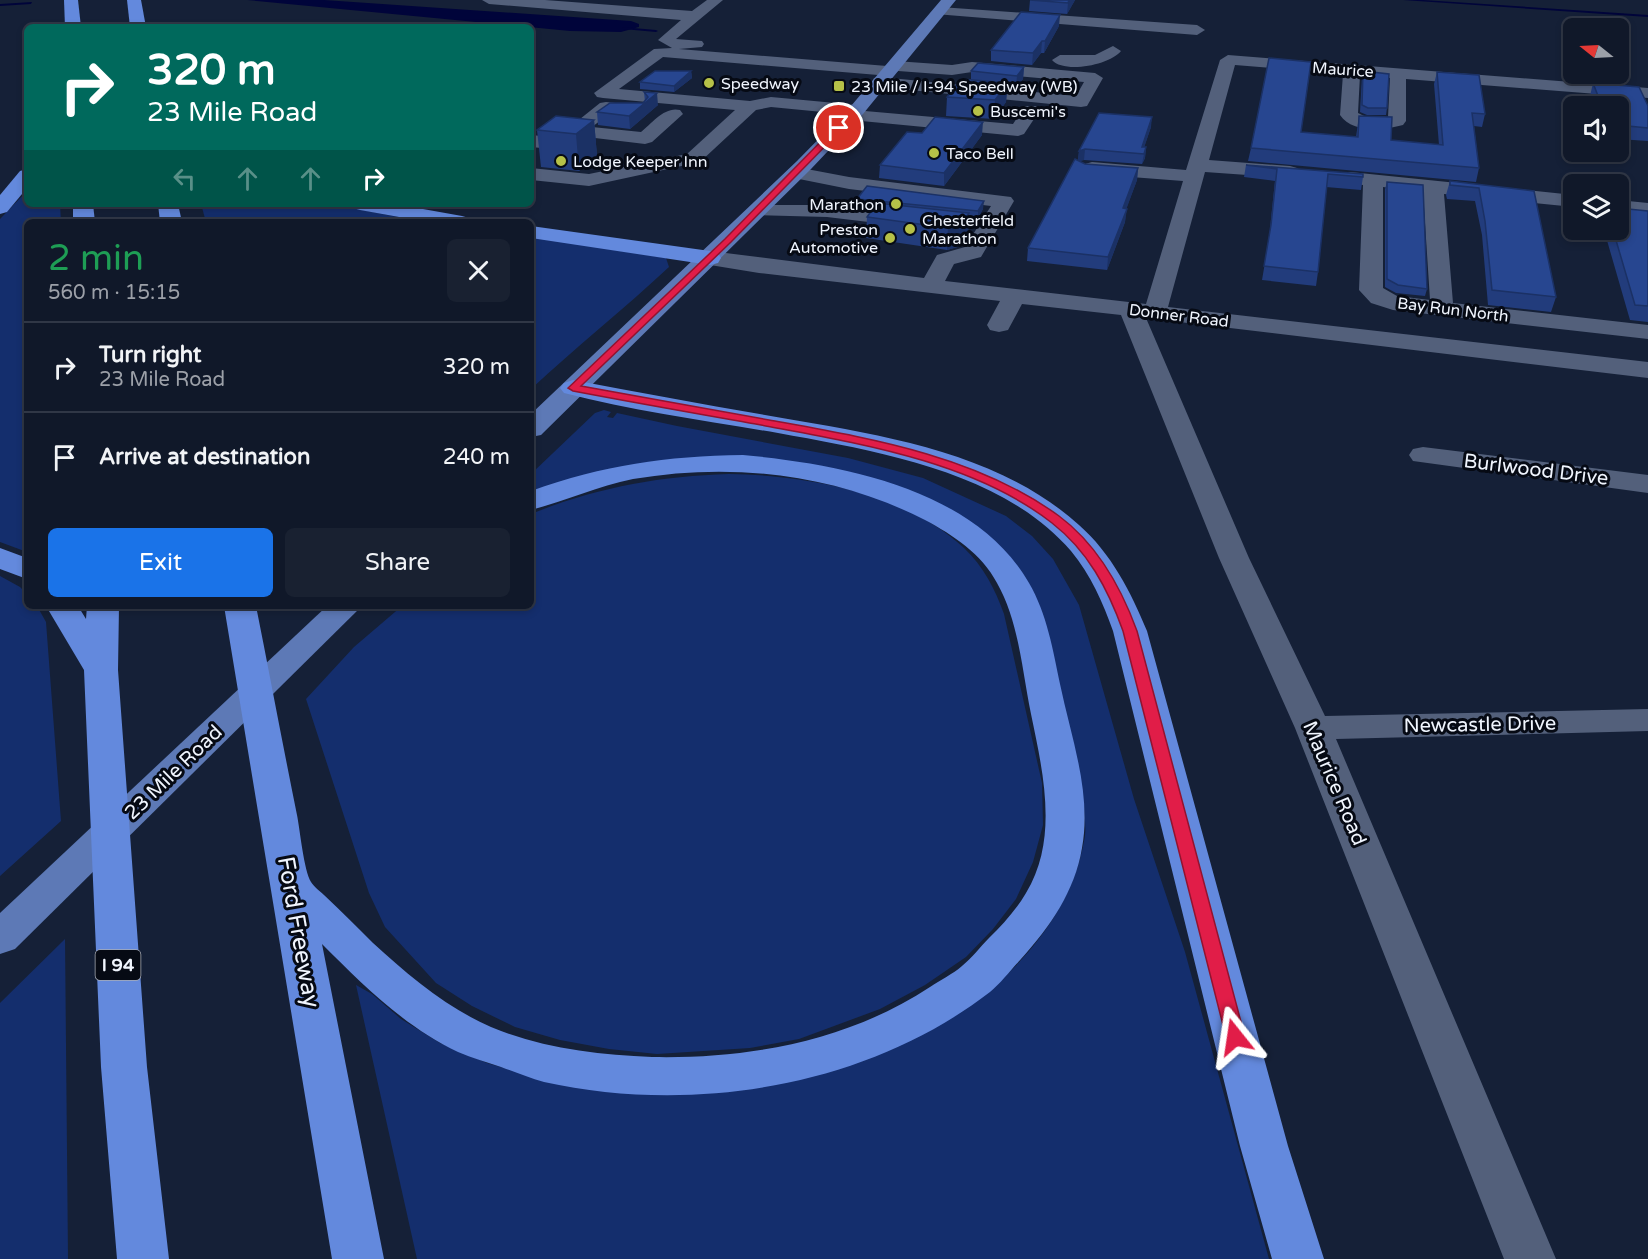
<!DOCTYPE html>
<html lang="en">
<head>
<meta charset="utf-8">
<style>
	:root { --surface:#101829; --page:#192131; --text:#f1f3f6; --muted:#9ca0a8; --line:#303746; --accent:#1a73e8 }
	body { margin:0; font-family:"Varela Round",sans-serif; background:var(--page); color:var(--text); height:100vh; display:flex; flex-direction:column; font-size:22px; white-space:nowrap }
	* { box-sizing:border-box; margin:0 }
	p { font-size:20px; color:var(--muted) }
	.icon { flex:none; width:33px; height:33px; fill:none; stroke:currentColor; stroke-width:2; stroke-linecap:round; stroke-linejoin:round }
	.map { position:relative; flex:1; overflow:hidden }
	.side { position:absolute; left:24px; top:219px; width:510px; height:390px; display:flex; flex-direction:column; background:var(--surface); border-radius:9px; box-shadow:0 3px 9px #0003,0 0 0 2px var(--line) }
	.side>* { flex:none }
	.guide { position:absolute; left:24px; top:24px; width:510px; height:183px; border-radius:9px; box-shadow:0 3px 9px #0003,0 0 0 2px var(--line); background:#00695c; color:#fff; overflow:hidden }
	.needle { width:39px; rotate:288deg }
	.fabs { position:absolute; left:1563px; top:18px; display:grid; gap:12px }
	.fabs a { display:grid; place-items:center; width:66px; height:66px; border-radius:9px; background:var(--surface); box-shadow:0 3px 9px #0003,0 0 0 2px var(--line); font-size:30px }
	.pin { position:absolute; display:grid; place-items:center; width:51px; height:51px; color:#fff; margin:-26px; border:3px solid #fff; border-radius:50%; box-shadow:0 2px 6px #0007 }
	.me { position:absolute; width:66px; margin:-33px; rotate:345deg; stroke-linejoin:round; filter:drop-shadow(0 0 4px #0008) }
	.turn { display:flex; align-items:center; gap:21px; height:126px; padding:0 24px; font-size:27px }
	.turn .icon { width:78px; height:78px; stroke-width:2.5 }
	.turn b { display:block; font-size:42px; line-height:51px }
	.lanes { display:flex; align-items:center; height:57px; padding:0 24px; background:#0003; justify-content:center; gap:30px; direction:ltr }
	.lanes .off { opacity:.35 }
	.round { display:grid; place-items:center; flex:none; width:63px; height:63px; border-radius:9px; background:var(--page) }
	.head { display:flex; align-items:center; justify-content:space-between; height:102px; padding:0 24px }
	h1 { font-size:36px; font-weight:600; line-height:45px; color:#1e9e55 }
	.primary-button { display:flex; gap:12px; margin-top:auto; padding:12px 24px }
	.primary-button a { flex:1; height:69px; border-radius:9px; background:var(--accent); color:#fff; font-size:24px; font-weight:600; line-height:69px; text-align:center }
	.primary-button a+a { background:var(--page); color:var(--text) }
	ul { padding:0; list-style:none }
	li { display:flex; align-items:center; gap:18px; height:90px; padding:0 24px; border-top:2px solid var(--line) }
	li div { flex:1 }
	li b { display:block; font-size:22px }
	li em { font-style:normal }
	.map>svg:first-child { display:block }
</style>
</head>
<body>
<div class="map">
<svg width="1648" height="1259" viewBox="0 0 1648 1259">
	<rect width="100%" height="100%" fill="#152037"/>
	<g fill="#142e6d">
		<polygon points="27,191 27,204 60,204 61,222 27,222 27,552 0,542 0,219"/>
		<polygon points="201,204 333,204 422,222 206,222"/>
		<path d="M 531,237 L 666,258 L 669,267 C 624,309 576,347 531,389 Z"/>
		<path d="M 604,410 L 611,412 L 607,417 L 613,418 L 617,413 L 677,426 L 848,458 L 923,478 L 1006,516 L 1032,536 L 1053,559 L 1079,605 L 1134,799 L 1185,952 L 1269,1259 L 417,1259 L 356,985 L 372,994 L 401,1019 L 440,1043 L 487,1063 L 542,1079 L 868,1058 C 896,1046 924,1034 950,1018 C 1013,980 1071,915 1084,841 C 1087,829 1084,816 1084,804 L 985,535 L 772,460 L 531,491 L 531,474 L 595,413 Z"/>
		<path d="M 729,474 C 807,475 905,493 964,548 C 984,567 995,589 1004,614 L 1042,783 L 1043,825 L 1033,862 L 1016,899 L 993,929 L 966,957 L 925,985 L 880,1009 L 799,1039 L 750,1048 L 657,1054 L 609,1049 L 560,1040 L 515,1027 L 472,1006 L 436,983 L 385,927 L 369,893 L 306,699 L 354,647 L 402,606 L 531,606 L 531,514 C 595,488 659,476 729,474 Z"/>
		<polygon points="0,576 20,587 27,594 27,606 37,606 46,622 61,821 0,876"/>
		<polygon points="65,939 68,1259 0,1259 0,1003"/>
	</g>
	<polygon fill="#00043a" points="247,0 324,0 631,21 639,24 639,27 621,32 570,31"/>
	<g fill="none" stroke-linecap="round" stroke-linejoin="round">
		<g fill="#00043a" fill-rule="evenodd">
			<polygon points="1403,0 1423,0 1648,15 1648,17"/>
			<polygon points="32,2 31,4 0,6 0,4"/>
			<polygon points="622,27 656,30 658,31 656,32 623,29"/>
		</g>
		<g fill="#53607b" fill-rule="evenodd">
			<polygon points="482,0 545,0 692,11 707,0 723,0 676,39 702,41 704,44 702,47 679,49 887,66 895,61 952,65 972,62 1095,73 1103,78 1087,106 1081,107 880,87 874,86 872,82 874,78 880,77 1076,96 1084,82 972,72 952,75 898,71 890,76 663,57 619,89 750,101 771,97 857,105 863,106 865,111 1013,124 1025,106 1037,106 1040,110 1024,134 1018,136 851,120 845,119 843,114 771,107 756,110 700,162 589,186 531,180 531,168 589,174 687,154 735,110 603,98 597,97 594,93 654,49 672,48 658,40 681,20 489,4"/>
			<polygon points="940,7 1197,25 1205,30 1197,35 935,14 933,11 935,8"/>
			<path d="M 1113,46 L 1121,51 C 1110,65 1064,74 1052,60 L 1060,55 L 1095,55 Z"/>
			<path d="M 1228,55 L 1648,88 L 1648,98 L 1406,79 L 1406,121 L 1403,125 C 1384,130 1353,134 1340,115 L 1343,74 L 1235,65 L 1209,160 L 1290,166 L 1297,168 L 1300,172 L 1297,176 L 1290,178 L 1205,172 L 1168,307 L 1648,362 L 1648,378 L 1146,318 L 1249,558 L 1325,716 L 1648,709 L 1648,731 L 1336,739 L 1556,1259 L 1504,1259 L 1295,728 L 1219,558 L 1121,315 L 1022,304 L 1008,330 L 999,332 L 990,330 L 987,325 L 1000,301 L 759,273 L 710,265 L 702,263 L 699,258 L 702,253 L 710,251 L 924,278 L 937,255 L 965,247 L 991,206 L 849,189 L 789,177 L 786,173 L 789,169 L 796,167 L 849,177 L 1011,197 L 1014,201 L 981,257 L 954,264 L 945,281 L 1146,304 L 1183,181 L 1092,174 L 1085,172 L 1082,168 L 1085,164 L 1092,162 L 1186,170 L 1220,60 ZM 1360,75 L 1390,78 L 1388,117 L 1366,117 L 1358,113 Z"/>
			<path d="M 606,102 L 644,106 L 647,110 L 644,114 L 610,113 L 592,127 L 641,132 C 652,123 665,106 680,110 L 683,114 L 652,142 L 645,144 L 570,135 L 567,131 L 570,127 L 600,103 Z"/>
			<polygon points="531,135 584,140 591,142 593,146 591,150 584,152 531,147"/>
			<path d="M 1350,172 L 1574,195 L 1574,207 L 1444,194 L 1453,303 L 1648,325 L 1648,339 L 1393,310 L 1371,303 L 1359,290 L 1363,185 L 1343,182 L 1340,178 L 1343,174 ZM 1383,187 L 1423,192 L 1430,300 L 1397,296 L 1383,288 Z"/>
			<polygon points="1618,200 1648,203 1648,215 1618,212"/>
			<polygon points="758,205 827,205 910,215 917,217 921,221 917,225 910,227 827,217 751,215 748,211 751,207"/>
			<polygon points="1423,447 1648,475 1648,493 1413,461 1409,455 1413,449"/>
		</g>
		<g fill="#5d79b6" fill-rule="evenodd">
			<polygon points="941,0 956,0 863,114 811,169 541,435 531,437 531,414 797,161 851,106"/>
			<polygon points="327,606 362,606 15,949 0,954 0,913"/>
		</g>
		<g fill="#6389dd" fill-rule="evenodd">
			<polygon points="64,0 78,0 81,27 65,27"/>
			<polygon points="127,0 141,0 146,27 130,27"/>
			<polygon points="27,169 27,188 7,212 0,214 0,195 20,171"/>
			<polygon points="73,204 93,204 95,222 73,222"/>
			<polygon points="158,204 178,204 182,222 160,222"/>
			<polygon points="350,204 395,204 462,216 469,218 473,222 427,222 360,210 353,208"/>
			<polygon points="531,226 710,251 718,253 721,258 718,263 710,265 531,238"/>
			<path d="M 573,380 C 637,392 701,404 765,415 C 872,434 995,449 1079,525 C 1111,553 1131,592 1147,631 L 1288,1146 L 1324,1259 L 1272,1259 L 1240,1146 L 1113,631 C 1103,603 1091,575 1071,551 C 1002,471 876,451 778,433 C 707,421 634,411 564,393 L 560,388 L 564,383 Z"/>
			<path d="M 743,455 C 842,464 975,489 1029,583 C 1047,614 1053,650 1060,684 C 1071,737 1092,793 1082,848 C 1075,891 1050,927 1021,959 C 1011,970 1001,983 990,992 C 867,1087 693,1115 544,1082 C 529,1078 515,1072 501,1067 C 487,1062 472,1058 458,1052 C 405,1027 363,985 322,944 L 384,1259 L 332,1259 L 224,606 L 256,606 C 270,676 283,746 297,815 C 300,830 304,871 311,882 C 314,887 320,891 324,895 C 341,911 357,927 373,943 C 408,975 447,1008 491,1027 C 541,1048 598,1055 652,1057 C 749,1059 848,1041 930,987 C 940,980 953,974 962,966 C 972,958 980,947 989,938 C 1003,924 1016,910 1026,893 C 1059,839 1043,772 1031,714 C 1022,670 1019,622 997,583 C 982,554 953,535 925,520 C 835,474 733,462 633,479 C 598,486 566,501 531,510 L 531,491 C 604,465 666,456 743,455 Z"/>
			<polygon points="0,548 27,558 27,579 0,569"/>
			<polygon points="46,606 78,606 86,619 87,606 119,606 118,670 147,1067 169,1259 117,1259 101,1067 84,670"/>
		</g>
	</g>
	<g fill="#223c7c">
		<polygon points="1030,0 1075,0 1067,14 1029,11"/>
		<polygon points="1059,26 1044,53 1041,53 1032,65 991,61 991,50"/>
		<polygon points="1024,67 1023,79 1016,88 1007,87 1006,102 994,119 946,116 947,97 971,80 971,71"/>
		<polygon points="691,71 692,78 674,92 640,89 640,82"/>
		<polygon points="1363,71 1387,108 1386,115 1367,115 1360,112 1362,77"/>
		<polygon points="1437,72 1485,114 1482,127 1474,126 1479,168 1476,182 1248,161 1251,148 1301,132 1356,137 1359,116 1391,140 1439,145 1434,84"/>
		<polygon points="1593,83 1648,106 1648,141 1618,139 1618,106 1594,106 1590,96"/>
		<polygon points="644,92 658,105 630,129 598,125 597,112 643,103 645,102"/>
		<polygon points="594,120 597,156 579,171 541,167 537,130"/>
		<polygon points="1151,127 1144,147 1146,147 1145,158 1142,164 1084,160 1079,161 1085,164 1138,168 1137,180 1126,209 1125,222 1107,270 1027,261 1028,248 1078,160 1079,151"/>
		<polygon points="922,133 982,135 944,186 879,178 880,165"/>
		<polygon points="1246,165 1363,177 1361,190 1326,187 1318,272 1316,286 1262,280 1269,239 1275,181 1244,177"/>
		<polygon points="1450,181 1534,191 1556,297 1551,312 1488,305 1482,235 1475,201 1447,199 1446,195"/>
		<polygon points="1387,182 1427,289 1425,296 1396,293 1385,287 1385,189"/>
		<polygon points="857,199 983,209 978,218 969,217 968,235 961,246 947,250 866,238 867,217 873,208 857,206"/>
		<polygon points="1648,211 1648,322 1630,320 1604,230 1618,230"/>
	</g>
	<g fill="#1b3165">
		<polygon points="1069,0 1075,0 1067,14 1068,3"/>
		<polygon points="1060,15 1059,26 1044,53 1045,41"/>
		<polygon points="1042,41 1041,53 1032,65 1033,53"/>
		<polygon points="1024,67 1023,79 1016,88 1017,76"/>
		<polygon points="691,71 692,78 674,92 674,86"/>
		<polygon points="1008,83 1006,102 994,119 995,100"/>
		<polygon points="657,93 658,105 630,129 629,116"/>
		<polygon points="1152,117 1151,127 1142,154 1142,147"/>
		<polygon points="594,120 597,156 579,171 576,134"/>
		<polygon points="983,122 982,135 944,186 944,173"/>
		<polygon points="1146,147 1145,158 1142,164 1144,154"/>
		<polygon points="1085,149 1084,160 1078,161 1079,151"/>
		<polygon points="1138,168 1137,180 1122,221 1123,208"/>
		<polygon points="984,201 983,209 978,218 978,211"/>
		<polygon points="1127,209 1125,222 1107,270 1108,257"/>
		<polygon points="969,213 968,235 961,246 947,250 948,228"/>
	</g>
	<g fill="#274690" stroke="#1b3165" stroke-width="1.5">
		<polygon points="1030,0 1069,0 1068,3"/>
		<polygon points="1021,12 1060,15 1045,41 1042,41 1033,53 991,50"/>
		<polygon points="1269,58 1311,62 1301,132 1358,137 1359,116 1392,117 1391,140 1443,145 1437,72 1479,75 1485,114 1472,113 1479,168 1251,148"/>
		<polygon points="978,63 1024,67 1017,76 971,71"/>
		<polygon points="655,71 691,71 674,86 640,82"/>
		<polygon points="1363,71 1389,74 1387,108 1368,108 1362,105"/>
		<polygon points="961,79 1008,83 995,100 947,97"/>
		<polygon points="1593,83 1639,87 1648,106 1648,128 1618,125 1618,106 1602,106"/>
		<polygon points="644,92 657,93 629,116 597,112 610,103 643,103 648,97"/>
		<polygon points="1099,113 1152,117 1142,147 1146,147 1144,154 1085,149 1079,151"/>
		<polygon points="556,116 594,120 576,134 537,130"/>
		<polygon points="935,117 983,122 944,173 880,165 907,132 922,133"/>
		<polygon points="1075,159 1085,164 1138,168 1123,208 1127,209 1108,257 1028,248"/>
		<polygon points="1246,165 1363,174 1363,177 1328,174 1318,272 1264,266 1271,225 1277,169"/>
		<polygon points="1450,181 1534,191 1556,297 1492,290 1485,221 1479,188 1450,185"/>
		<polygon points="1387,182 1423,185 1427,289 1398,285 1387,279"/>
		<polygon points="867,186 984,201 978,211 857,199"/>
		<polygon points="877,203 969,213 962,224 948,228 867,217"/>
		<polygon points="1618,208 1648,211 1648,306 1635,305 1613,230 1618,230"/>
	</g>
	<path fill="#e11d48" stroke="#92132f" stroke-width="1.5" d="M 836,126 L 843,128 L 731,242 L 581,386 C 644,397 706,409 769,420 C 868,438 975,455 1059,516 C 1098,545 1121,587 1137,631 L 1245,1037 L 1242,1043 L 1235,1045 L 1229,1043 L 1226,1037 L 1123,631 C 1108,589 1088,551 1052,523 C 973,461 857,443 761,425 C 699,414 636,403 573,391 L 568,388 L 725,239 Z"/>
	<g fill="#b6c148" stroke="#060a14" stroke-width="2">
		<circle cx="709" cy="83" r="6"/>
		<rect x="833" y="80" width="12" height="12" rx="3"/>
		<circle cx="978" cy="111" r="6"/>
		<circle cx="934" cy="153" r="6"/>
		<circle cx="561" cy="161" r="6"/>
		<circle cx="896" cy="204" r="6"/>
		<circle cx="910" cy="229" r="6"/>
		<circle cx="890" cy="238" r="6"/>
	</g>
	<g text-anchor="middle" stroke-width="6" stroke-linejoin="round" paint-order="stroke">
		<g font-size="16" fill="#f0f5fe" stroke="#060a14">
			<text transform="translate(1343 69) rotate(4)" y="6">Maurice</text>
			<text transform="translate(1453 309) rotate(7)" y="6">Bay Run North</text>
			<text transform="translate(1179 315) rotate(7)" y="6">Donner Road</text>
		</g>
		<g font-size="16" fill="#f0f5fe" stroke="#060a14" text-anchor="start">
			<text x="721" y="89">Speedway</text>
			<text x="851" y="92">23 Mile / I-94 Speedway (WB)</text>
			<text x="990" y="117">Buscemi's</text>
			<text x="946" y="159">Taco Bell</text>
			<text x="573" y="167">Lodge Keeper Inn</text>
			<text x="884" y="210" text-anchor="end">Marathon</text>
			<text x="922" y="226">Chesterfield<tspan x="922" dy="18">Marathon</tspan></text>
			<text x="878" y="235" text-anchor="end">Preston<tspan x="878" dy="18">Automotive</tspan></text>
		</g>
		<rect fill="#060a14" stroke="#aaaeb8" stroke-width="1.5" x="95.5" y="950" width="45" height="30" rx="4.5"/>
		<g font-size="18" font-weight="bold" fill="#f0f5fe">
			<text x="118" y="971">I 94</text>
		</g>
		<g font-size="20" fill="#f0f5fe" stroke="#060a14">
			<text transform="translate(1536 469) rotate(7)" y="7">Burlwood Drive</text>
			<text transform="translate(1480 724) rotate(-1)" y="7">Newcastle Drive</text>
			<text transform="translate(173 772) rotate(-44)" y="7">23 Mile Road</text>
			<text transform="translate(1335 783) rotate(67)" y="7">Maurice Road</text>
		</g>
		<g font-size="24" fill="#f0f5fe" stroke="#060a14">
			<text transform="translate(299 932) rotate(80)" y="8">Ford Freeway</text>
		</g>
	</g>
</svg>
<div class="fabs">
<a><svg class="needle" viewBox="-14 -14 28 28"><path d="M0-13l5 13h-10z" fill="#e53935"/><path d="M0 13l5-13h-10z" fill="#9ca0a8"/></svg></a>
<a><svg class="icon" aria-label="sound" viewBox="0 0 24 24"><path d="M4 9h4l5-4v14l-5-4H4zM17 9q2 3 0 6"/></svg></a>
<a><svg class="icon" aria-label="layers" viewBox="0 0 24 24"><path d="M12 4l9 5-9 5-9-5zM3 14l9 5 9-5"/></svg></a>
</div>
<div class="pin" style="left:839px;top:128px;background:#d93025"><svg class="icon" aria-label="arrive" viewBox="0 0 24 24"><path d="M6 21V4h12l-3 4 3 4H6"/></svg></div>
<svg class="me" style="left:1235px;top:1037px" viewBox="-20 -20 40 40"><path d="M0-17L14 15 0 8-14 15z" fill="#e11d48" stroke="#fff" stroke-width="4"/></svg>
<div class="guide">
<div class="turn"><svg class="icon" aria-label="right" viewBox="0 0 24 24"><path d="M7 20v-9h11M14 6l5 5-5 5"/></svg><div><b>320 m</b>23 Mile Road</div></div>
<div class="lanes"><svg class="icon off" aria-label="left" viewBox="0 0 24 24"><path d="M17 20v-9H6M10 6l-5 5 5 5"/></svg><svg class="icon off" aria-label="ahead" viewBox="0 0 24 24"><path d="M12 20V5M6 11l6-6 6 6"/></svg><svg class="icon off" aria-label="ahead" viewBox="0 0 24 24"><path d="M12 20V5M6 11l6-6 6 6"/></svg><svg class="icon" aria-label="right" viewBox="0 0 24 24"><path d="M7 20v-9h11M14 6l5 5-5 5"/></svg></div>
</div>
<section class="side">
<div class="head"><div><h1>2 min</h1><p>560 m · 15:15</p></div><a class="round"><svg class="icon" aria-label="close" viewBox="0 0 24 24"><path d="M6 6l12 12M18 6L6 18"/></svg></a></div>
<ul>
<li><svg class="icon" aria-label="right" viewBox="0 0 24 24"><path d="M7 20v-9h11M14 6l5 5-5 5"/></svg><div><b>Turn right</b><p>23 Mile Road</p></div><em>320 m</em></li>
<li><svg class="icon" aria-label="arrive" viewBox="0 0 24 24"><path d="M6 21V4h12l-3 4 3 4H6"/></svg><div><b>Arrive at destination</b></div><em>240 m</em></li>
</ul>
<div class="primary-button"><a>Exit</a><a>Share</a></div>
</section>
</div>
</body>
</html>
